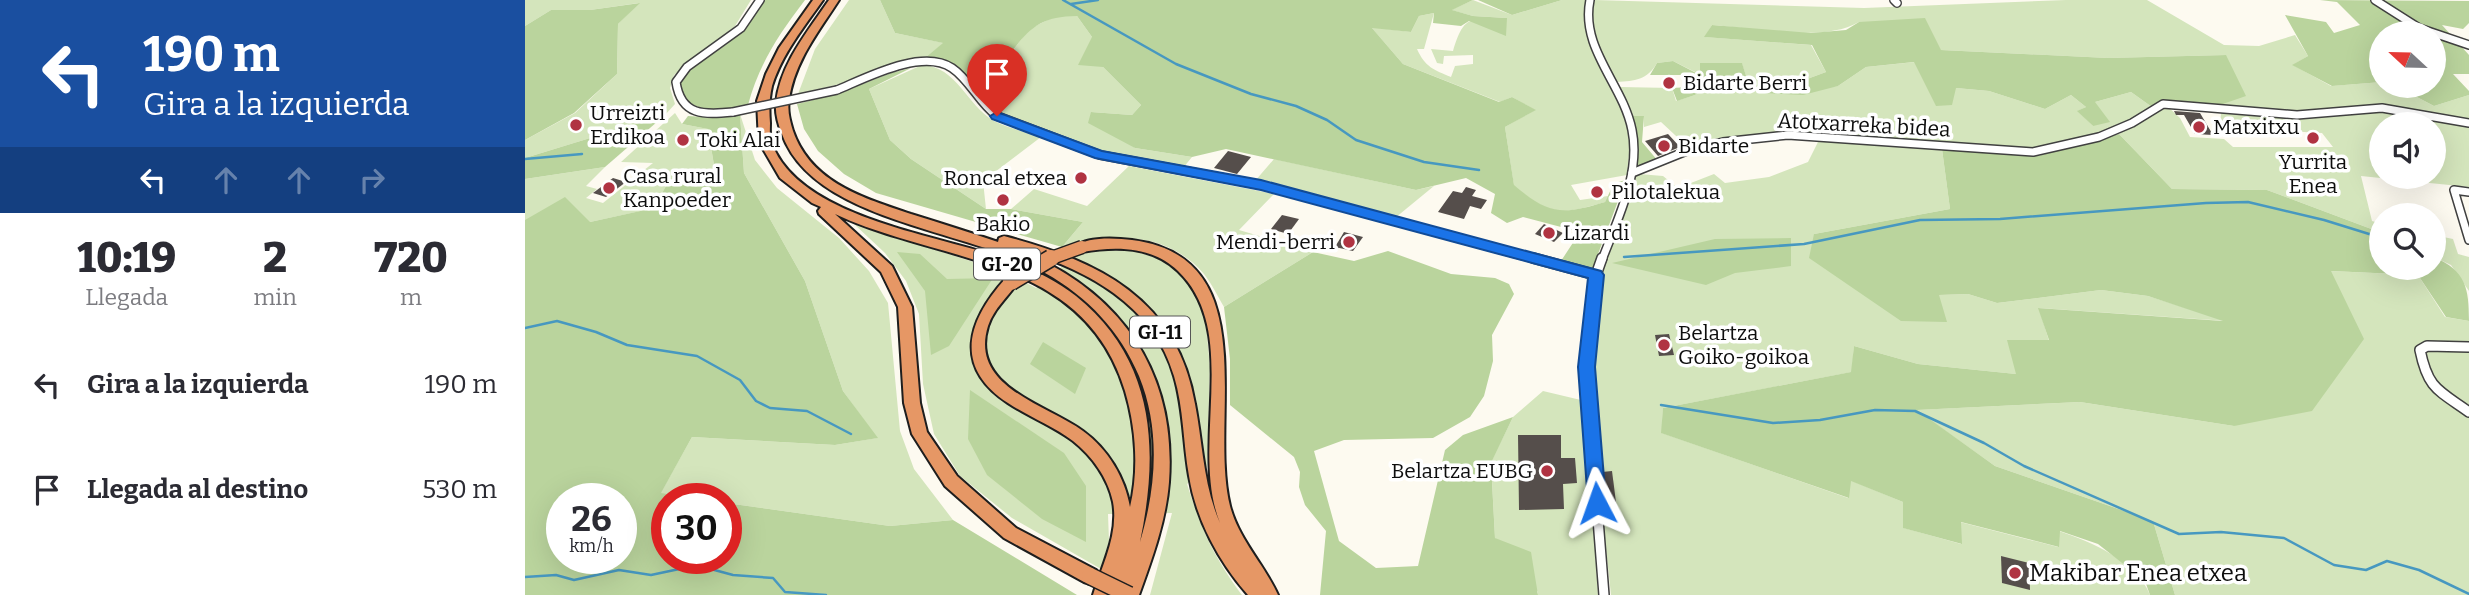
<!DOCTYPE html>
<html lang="es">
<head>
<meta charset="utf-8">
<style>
	:root { --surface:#fff; --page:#f2f2f3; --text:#2b2b33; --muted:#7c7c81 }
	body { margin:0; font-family:Bitter,serif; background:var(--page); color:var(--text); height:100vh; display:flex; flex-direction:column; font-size:26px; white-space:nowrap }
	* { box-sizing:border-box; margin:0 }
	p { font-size:23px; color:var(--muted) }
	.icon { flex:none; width:38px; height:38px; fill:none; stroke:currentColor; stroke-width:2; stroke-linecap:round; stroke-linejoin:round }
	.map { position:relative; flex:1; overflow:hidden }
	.side { display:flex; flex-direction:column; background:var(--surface); width:525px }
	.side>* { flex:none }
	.guide { background:#1a4fa0; color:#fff; overflow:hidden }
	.needle { width:46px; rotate:292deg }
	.buttons { position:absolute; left:1844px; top:21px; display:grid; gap:14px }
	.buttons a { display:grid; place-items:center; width:77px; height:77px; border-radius:50%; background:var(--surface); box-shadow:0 7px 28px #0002; font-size:35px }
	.speed { position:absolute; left:21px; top:483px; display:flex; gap:14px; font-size:35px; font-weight:700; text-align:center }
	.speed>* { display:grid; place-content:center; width:91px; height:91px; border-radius:50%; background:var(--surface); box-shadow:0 7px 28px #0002; line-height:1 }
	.speed small { font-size:18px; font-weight:400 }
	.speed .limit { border:10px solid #d22; background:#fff; color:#111 }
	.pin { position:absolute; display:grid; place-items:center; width:60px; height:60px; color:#fff; margin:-72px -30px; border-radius:50% 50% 50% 0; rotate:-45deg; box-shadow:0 0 7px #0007 }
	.pin .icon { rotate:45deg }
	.me { position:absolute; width:77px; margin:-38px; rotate:356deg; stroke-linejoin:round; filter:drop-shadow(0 0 5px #0008) }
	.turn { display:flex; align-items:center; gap:24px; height:147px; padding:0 28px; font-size:32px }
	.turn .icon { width:91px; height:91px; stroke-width:2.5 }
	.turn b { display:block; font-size:49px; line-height:60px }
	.lanes { display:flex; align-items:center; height:66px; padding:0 28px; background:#0003; justify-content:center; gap:35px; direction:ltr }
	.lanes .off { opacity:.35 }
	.eta { display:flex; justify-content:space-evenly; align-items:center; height:119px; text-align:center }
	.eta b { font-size:42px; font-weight:800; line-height:49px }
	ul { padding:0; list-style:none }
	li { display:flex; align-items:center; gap:21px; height:105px; padding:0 28px }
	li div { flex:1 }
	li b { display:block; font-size:26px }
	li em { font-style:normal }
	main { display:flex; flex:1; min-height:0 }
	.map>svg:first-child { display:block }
</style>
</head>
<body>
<main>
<section class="side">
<div class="guide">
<div class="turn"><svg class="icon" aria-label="left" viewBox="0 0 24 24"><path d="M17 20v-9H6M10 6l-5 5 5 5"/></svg><div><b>190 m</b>Gira a la izquierda</div></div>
<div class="lanes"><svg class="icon" aria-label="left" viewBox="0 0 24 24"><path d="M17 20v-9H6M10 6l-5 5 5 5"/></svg><svg class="icon off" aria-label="ahead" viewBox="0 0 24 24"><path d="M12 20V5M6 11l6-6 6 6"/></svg><svg class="icon off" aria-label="ahead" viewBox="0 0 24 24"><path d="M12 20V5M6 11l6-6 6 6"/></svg><svg class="icon off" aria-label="right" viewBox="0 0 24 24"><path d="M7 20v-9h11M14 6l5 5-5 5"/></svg></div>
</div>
<div class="eta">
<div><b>10:19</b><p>Llegada</p></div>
<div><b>2</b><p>min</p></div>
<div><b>720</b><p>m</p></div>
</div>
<ul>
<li><svg class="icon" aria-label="left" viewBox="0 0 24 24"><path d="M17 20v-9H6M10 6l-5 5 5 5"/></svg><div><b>Gira a la izquierda</b></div><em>190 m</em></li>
<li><svg class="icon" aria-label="arrive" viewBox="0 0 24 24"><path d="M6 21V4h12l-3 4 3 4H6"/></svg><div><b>Llegada al destino</b></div><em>530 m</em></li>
</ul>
</section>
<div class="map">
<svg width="1944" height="595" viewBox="0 0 1944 595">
	<rect width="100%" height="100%" fill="#fdfaf0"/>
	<g fill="#d4e5bc" fill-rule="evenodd">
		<polygon points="0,0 226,0 210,26 149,75 145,88 150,104 140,115 0,158 0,140 50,113 92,74 93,24 114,3 65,10 26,10 0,26"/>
		<polygon points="324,0 355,0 370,33 419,43 401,57 378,61 319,83 273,94 290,49"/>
		<path d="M 948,0 L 987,15 L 1037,0 L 1063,0 C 1053,20 1101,102 1105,132 C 1106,145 1103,161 1102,175 L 1046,185 L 1055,200 L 1083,196 L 1080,202 C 1037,215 1024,216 989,186 L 980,127 L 1010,110 L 987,97 L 975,102 L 878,64 L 846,27 L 886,32 L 894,16 L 909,13 L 899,49 L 892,49 C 900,67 909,70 926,77 L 930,66 L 948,64 L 948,55 L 919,56 L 918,64 L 912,63 L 906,49 L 928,51 C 940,12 945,21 982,18 L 948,16 L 926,10 Z"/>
		<path d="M 1070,0 L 1339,8 L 1541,0 L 1622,0 L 1699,45 L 1734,46 L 1770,35 L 1783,56 L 1768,65 L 1806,86 L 1857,82 L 1857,86 L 1871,86 L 1909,106 L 1944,95 L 1944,121 L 1877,108 L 1775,113 L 1692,106 L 1701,55 L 1583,58 L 1416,50 L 1334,22 C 1298,43 1229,28 1187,25 L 1180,37 L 1286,45 L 1301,72 L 1274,82 L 1235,82 L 1238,93 L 1313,86 L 1341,67 L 1390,62 L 1431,88 L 1464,91 L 1520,109 L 1546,95 L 1561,107 L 1553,111 L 1568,126 L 1570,102 L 1606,92 L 1627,107 L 1603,121 L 1568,136 L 1506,150 L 1302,134 L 1164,148 L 1136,122 L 1119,127 L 1119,116 L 1108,116 L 1095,87 L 1147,88 L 1151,101 L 1170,95 L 1194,79 L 1222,79 L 1217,64 L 1175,63 L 1176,75 L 1148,61 L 1132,63 C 1122,80 1110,81 1092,82 C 1078,63 1057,23 1070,0 Z"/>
		<polygon points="531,16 552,16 567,37 578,67 616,105 607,115 566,112 610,148 667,157 658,168 585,156 478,116 465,106 444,81 456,65 477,65 504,29"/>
		<path d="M 397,65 C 433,67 441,105 469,121 C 483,128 501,132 516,137 L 458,181 L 461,209 L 386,159 L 365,140 L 344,89 Z"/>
		<path d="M 1642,106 L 1655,118 L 1665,137 L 1699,139 L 1708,147 L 1808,147 L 1797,133 L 1695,127 L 1696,113 L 1793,117 L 1858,110 L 1944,125 L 1944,187 L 1836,176 L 1847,221 L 1857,224 L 1857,233 L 1742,190 L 1647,189 L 1594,134 ZM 1857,124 L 1909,124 L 1909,177 L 1857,177 Z"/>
		<polygon points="150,113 157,124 183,129 190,171 141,186 130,208 65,222 0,220 0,179 80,167 61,186 72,189 61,198 78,203 128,163 96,162"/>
		<polygon points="215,114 230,160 252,188 314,238 344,271 363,303 375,431 389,469 428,520 365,526 201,503 201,499 172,499 135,494 167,437 310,445 352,438 318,391 280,281 219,173"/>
		<path d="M 1295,138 L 1417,149 L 1425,209 L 1289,234 L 1413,295 L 1443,294 L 1472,303 L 1576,290 L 1623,296 L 1702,321 L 1514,308 L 1524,341 L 1491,374 L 1393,364 L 1329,346 L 1327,372 L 1138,408 L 1137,433 L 1323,498 L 1325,480 L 1378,502 L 1379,528 L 1436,544 L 1435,522 L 1533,547 L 1534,531 C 1566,542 1612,561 1625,595 L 1086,595 C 1076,493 1054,377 1074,275 C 1081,243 1097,210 1107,179 L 1114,174 L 1138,176 L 1153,188 L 1189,174 L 1200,183 L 1244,177 L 1283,162 Z"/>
		<polygon points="749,159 891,190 909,186 870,218 730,181"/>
		<path d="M 604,166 L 749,194 L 714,230 L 788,252 L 699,307 C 693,297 687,284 679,274 C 642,231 587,233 537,247 L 558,222 L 486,209 L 509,189 L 562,206 Z"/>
		<path d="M 329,224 L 480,272 L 511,288 L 552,254 L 577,250 L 610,251 L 634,259 L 654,272 L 670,293 L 680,314 L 685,367 L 682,467 L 662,484 C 677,530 688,556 717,595 L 625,595 L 647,513 L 583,514 L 584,541 L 576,569 L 487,518 L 435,476 L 409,434 L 398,384 L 394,314 L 381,281 L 360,253 Z"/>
		<polygon points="1909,235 1928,239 1933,254 1944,257 1944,291 1926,265 1909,257"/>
		<polygon points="1805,271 1893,275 1920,317 1944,321 1944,595 1650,595 1628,521 1470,466 1391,410 1555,402 1709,426"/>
		<polygon points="1018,391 1060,401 1073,595 1013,595 1013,592 970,538 966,462 988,417"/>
	</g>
	<g fill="#bad49d" fill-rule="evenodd">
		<path d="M 238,0 L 280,0 C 254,34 234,64 223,105 C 204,108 181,114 164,102 C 156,97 152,87 156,79 C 163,65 182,57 195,49 C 212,37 229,19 238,0 Z"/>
		<path d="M 355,0 L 948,0 L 927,10 L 948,16 L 982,18 L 981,36 L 944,21 L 936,26 L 908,23 L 909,13 L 894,16 L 886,32 L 847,28 L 878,64 L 974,102 L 987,97 L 1011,110 L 980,127 L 989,185 C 1024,215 1037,215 1080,202 L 1089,183 L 1101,180 L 1067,270 L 1036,261 L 1055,232 L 998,217 L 982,223 L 966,213 L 970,194 L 941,178 L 891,190 L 701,149 L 667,157 L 610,148 L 563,123 L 566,112 L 607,115 L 616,105 L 578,67 L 553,65 L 567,37 L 552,16 C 510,16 500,34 477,65 L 456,65 L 444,81 L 423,61 L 401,57 L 418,43 L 370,33 Z"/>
		<polygon points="953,0 1037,0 987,15"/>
		<polygon points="1795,0 1944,1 1944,23 1938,29 1917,25 1944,55 1944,74 1928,74 1944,91 1944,95 1909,106 1871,86 1909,86 1909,33 1857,33 1857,82 1807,86 1767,65 1783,56 1760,15 1801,22 1809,33 1835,25 1812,2"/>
		<polygon points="115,3 93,24 92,74 49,113 0,140 0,26 26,10 65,10"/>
		<polygon points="1400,18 1416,50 1583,58 1701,55 1721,96 1692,106 1637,101 1627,107 1606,92 1570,102 1585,122 1568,126 1552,111 1561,107 1546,95 1520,109 1464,91 1431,88 1427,105 1411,106 1389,62 1341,67 1313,86 1278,95 1238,93 1234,82 1274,82 1301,72 1287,45 1179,37 1187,25 1286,33 1321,30 1334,22"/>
		<polygon points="1148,61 1175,75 1175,63 1217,63 1222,79 1194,79 1170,95 1152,101 1147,88 1165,87 1161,75 1125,75 1132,63"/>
		<polygon points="386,68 344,89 365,140 386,159 461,209 486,209 558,222 537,247 351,193 319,174 293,151 279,129 272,104 312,94 366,73"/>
		<path d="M 215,114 L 219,173 L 280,281 L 318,391 L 353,438 L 310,445 L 167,437 L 136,493 L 172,499 L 142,499 L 142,558 L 201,558 L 201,503 L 365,526 L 428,520 L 552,595 L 0,595 L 0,220 L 40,197 L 65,222 L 129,208 L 141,186 L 190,171 L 183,129 L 157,124 L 163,116 L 194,118 ZM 37,499 L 96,499 L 96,558 L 37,558 Z"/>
		<polygon points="140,115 80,167 0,179 0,158"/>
		<polygon points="1108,116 1119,116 1117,142 1133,161 1109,169 1111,133"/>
		<path d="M 1594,134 L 1647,189 L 1742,190 L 1857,233 L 1857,268 L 1909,268 L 1909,257 C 1941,271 1944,288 1944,321 L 1921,317 L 1893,275 L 1806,271 L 1839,339 L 1787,411 L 1709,426 L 1555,402 L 1392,410 L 1470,466 L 1628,521 L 1650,595 L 1625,595 L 1620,581 L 1573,544 L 1535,531 L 1534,547 L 1436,522 L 1437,544 L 1378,528 L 1378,502 L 1326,481 L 1324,498 L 1136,433 L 1138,408 L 1326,372 L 1329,346 L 1393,364 L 1491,374 L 1482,340 L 1524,340 L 1513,308 L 1698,321 L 1623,296 L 1576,290 L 1472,303 L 1443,294 L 1414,295 L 1422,322 L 1376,321 L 1284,258 L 1289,234 L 1425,209 L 1417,149 L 1513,156 Z"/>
		<polygon points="1266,238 1266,266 1210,273 1181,285 1087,263 1190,239"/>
		<polygon points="863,251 926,274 970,278 984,284 989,294 967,335 968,361 959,396 945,417 908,438 819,440 789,451 814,541 851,568 893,566 920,450 938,435 988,417 966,463 970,538 1006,552 1013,595 795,595 801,531 780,505 774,487 775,472 769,457 705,405 705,359 699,307 788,252 829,261"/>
		<polygon points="372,252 395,254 422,279 468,278 424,346 406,355 400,291"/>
		<polygon points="518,342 561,368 550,394 505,364"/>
		<polygon points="445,390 539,453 561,486 561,542 517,519 462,475 443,439"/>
	</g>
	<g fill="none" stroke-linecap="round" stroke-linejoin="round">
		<g stroke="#4798c0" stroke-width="2.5">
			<polyline points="538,0 651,64 726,94 771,106 802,120 831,140 899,162 954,170"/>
			<polyline points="546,4 573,0"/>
			<polyline points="0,159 57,154"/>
			<polyline points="1099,257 1279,244 1395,220 1475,219 1681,203 1723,202 1799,220 1857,238"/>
			<polyline points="0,328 32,321 71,332 102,345 172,356 215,380 231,401 245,408 282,411 326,434"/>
			<polyline points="1136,405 1248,423 1295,420 1350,410 1390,411 1459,443 1499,466 1654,534 1696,532 1759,538 1809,565 1841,570 1862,561 1894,570 1944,594"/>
			<polyline points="0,577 31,575 49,580 94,570 126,575 159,568 182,568 208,575 248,578 260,592 301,595"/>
		</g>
	</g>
	<g fill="#554e4b">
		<polygon points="1649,111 1675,113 1688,135 1670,134 1659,115 1651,115"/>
		<polygon points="1143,134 1155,147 1133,156 1120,141"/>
		<polygon points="703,151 726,157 712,174 689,168"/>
		<polygon points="88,178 101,182 81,197 68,193"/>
		<polygon points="941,187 951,190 947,196 962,200 956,209 945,206 939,219 913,212 928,191 937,193"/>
		<polygon points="757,215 774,219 763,234 746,229"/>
		<polygon points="1019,224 1038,233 1029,242 1010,234"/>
		<polygon points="819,232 838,237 828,251 810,247"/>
		<polygon points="1144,334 1149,355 1134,356 1130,335"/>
		<polygon points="993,435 1036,435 1036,458 1050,458 1052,483 1038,484 1039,509 994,510"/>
		<polygon points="1087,471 1092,510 1084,511 1077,472"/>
		<polygon points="1476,556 1504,563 1505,590 1477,583"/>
	</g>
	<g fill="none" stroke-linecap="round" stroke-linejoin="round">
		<defs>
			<g id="street-far1">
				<path d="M 1065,0 C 1055,49 1098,84 1107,130 C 1116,174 1092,220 1077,260"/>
				<polyline points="1369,0 1372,3"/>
				<polyline points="1850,0 1894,28 1944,45"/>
				<path d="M 312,90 C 341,78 397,48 427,68 C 445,80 454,103 472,116 L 575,155 L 736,185 L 1014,260"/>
				<path d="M 208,112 C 179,115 156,116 151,82 L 162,67 L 216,28 L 235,0"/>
				<polyline points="1107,173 1164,150 1198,142 1263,135 1508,152 1574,137 1607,123 1638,104 1772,115 1857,108 1944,123"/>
				<polyline points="1944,192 1929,190 1944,240"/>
			</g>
			<g id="street">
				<polyline points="1008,258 1071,275"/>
				<polyline points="1077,258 1071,275 1061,367 1079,595"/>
				<path d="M 1944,347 L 1902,346 L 1895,350 C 1903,389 1913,390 1944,412"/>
			</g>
			<path id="highway" d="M 288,0 L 298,0 C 279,27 257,54 247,86 C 244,99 244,110 245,123 C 245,129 244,138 247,144 C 274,216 406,234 471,256 C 499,265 528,278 551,296 C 631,361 634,450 615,542 C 631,488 636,430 614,376 C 595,331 563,297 520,273 C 445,229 289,223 257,134 C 253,124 250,113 251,103 C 255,64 283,31 304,0 L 314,0 C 294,31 269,62 264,100 C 262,111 265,121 268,131 C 286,183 339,198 386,214 C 415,223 444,232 473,242 L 474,238 L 479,236 C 573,261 652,298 670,404 C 678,445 678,484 695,523 C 664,446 717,332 653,271 C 627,246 591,246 557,252 L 550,247 C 561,236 592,238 607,240 C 742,257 683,418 705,506 C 714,540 739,564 753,595 L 723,595 C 694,562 671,520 664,476 C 658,443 659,409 649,376 C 629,305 560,268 494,250 C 595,291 652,371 644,482 C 641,521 627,559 614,595 L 568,595 C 577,565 594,534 588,502 C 583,478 567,456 548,441 C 528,426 504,417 483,403 C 428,367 442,321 481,278 L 491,278 L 493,282 C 483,297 469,308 463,326 C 444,387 521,404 558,431 C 583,449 600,478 605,507 C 614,470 611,428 600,391 C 559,255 416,264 310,214 L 367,266 L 387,307 L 395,403 L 402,432 L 432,476 L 491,528 L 571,570 L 574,576 L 571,582 L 565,584 L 559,582 L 479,538 L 420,486 L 387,434 L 379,403 L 373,307 L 356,272 L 294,214 L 293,211 L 296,207 L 287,203 L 255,178 L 234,142 L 232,101 L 241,74 L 254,48 Z"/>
		</defs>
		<use href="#street-far1" stroke="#404040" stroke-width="10"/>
		<use href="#street" stroke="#404040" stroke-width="12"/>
		<use href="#highway" stroke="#1e1e1e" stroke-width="4"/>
		<use href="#street-far1" stroke="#fff" stroke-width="7"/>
		<use href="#street" stroke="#fff" stroke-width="9"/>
		<use href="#highway" fill="#e69765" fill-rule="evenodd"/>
		<defs>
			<polyline id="street-bridge" points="208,112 312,90"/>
			<polyline id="highway-bridge-far1" points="521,260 557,247"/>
			<g id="highway-bridge">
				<polyline points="486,282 526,258"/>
				<polyline points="565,576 604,595"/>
			</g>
		</defs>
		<use href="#street-bridge" stroke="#404040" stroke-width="10" stroke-linecap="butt"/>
		<use href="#highway-bridge-far1" stroke="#1e1e1e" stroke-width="15" stroke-linecap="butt"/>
		<use href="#highway-bridge" stroke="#1e1e1e" stroke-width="19" stroke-linecap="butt"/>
		<use href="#street-bridge" stroke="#fff" stroke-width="7"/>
		<use href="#highway-bridge-far1" stroke="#e69765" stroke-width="12"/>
		<use href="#highway-bridge" stroke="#e69765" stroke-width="16"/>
	</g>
	<polygon fill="#1a73e8" stroke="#114b97" stroke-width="2" points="472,112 577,151 736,180 1076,271 1079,275 1070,367 1081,503 1079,509 1072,512 1065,509 1063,503 1053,367 1063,278 736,190 570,158 467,119 465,116"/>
	<g fill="#b03342" stroke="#fff" stroke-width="2.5">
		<circle cx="1144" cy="83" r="7"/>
		<circle cx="51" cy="125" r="7"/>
		<circle cx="1674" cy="127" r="7"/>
		<circle cx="1788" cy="138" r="7"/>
		<circle cx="158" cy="140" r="7"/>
		<circle cx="1139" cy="146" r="7"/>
		<circle cx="556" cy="178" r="7"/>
		<circle cx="84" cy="188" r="7"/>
		<circle cx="1072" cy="192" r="7"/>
		<circle cx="478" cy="200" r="7"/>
		<circle cx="1024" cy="233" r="7"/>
		<circle cx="824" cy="242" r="7"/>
		<circle cx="1139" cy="345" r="7"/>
		<circle cx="1022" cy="471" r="7"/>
		<circle cx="1490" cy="573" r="7"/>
	</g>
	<g text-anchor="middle" stroke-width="7" stroke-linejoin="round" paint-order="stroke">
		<g fill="#fff" stroke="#565656" stroke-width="2">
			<rect x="449" y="248.5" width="66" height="31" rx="5"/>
			<rect x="605" y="316.5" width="60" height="31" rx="5"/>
		</g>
		<g font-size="19" font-weight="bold" fill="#0d0d0d">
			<text x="482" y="271">GI-20</text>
			<text x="635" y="339">GI-11</text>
		</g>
		<g font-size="21" fill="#0d0d0d" stroke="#fff" text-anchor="start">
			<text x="1158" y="90">Bidarte Berri</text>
			<text x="65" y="120">Urreizti<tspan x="65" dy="24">Erdikoa</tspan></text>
			<text x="1688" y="134">Matxitxu</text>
			<text x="172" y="147">Toki Alai</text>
			<text x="1153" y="153">Bidarte</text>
			<text x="1788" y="169" text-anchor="middle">Yurrita<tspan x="1788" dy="24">Enea</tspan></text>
			<text x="98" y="183">Casa rural<tspan x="98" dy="24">Kanpoeder</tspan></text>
			<text x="542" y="185" text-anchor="end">Roncal etxea</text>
			<text x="1086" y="199">Pilotalekua</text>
			<text x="478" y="231" text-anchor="middle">Bakio</text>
			<text x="1038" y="240">Lizardi</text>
			<text x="810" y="249" text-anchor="end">Mendi-berri</text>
			<text x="1153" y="340">Belartza<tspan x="1153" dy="24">Goiko-goikoa</tspan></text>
			<text x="1008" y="478" text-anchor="end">Belartza EUBG</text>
		</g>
		<g font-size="21" fill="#0d0d0d" stroke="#fff">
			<text transform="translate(1339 125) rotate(3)" y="7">Atotxarreka bidea</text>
		</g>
		<g font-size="24" fill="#0d0d0d" stroke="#fff" text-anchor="start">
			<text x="1504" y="581">Makibar Enea etxea</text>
		</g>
	</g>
</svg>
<div class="buttons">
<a><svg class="needle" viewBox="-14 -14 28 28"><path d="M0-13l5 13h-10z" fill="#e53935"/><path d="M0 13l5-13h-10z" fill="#7c7c81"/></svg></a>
<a><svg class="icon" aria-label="sound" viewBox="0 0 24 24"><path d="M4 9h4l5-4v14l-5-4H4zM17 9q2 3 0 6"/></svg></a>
<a><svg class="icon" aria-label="search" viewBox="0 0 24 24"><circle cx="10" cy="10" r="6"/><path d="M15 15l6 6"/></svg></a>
</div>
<div class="speed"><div>26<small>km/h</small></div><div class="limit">30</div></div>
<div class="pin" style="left:472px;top:116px;background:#d93025"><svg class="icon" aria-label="arrive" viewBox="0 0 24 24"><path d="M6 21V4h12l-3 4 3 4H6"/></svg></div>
<svg class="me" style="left:1072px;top:503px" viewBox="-20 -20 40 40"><path d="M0-17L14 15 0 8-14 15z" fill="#1a73e8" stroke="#fff" stroke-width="4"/></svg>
</div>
</main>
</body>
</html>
